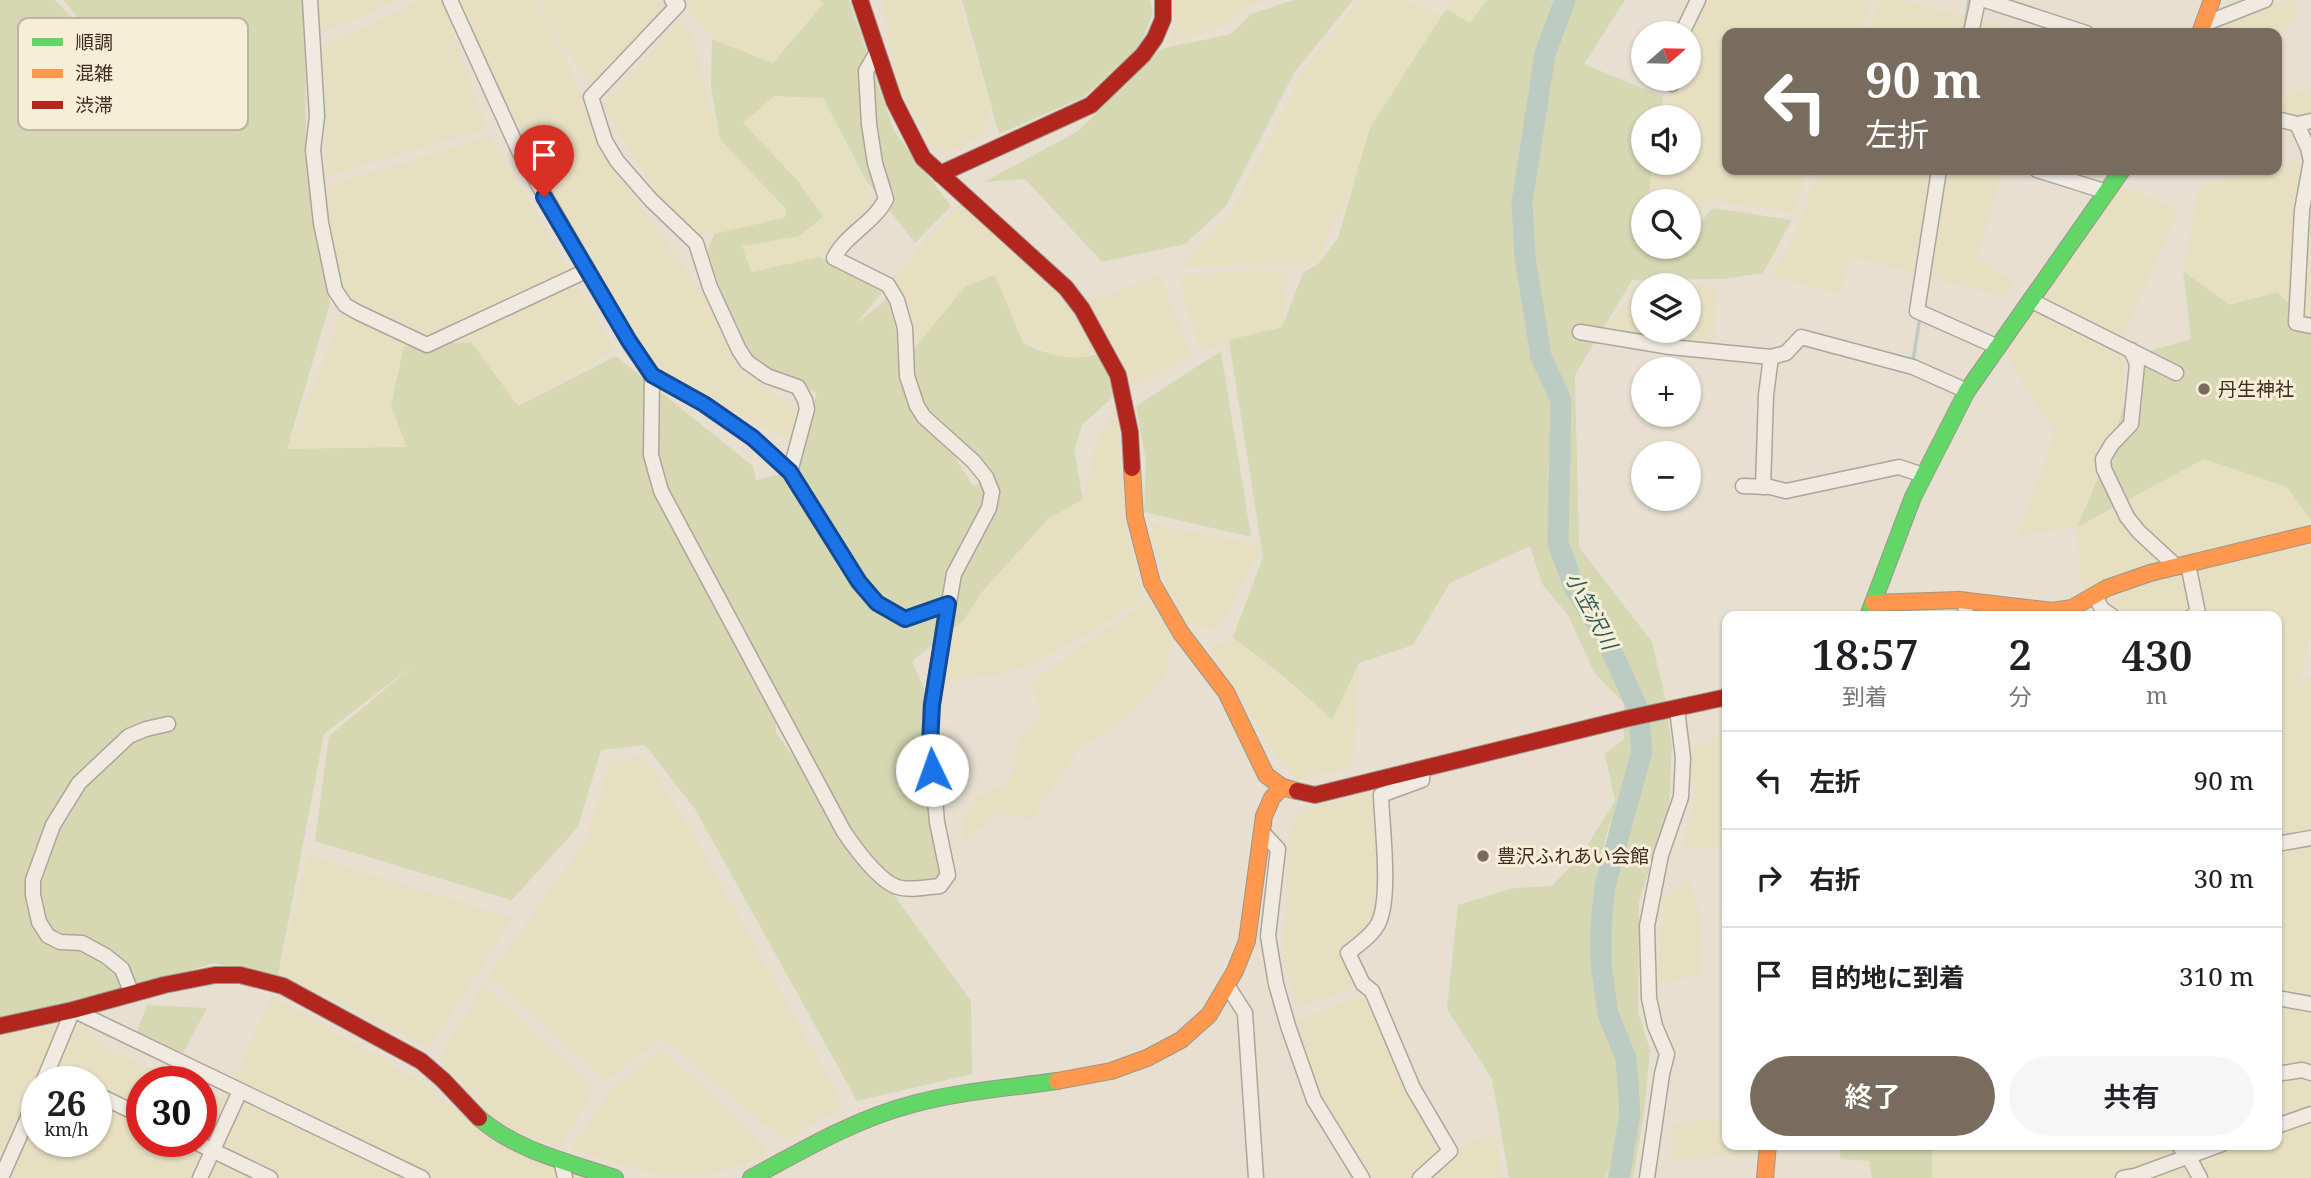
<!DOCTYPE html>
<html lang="ja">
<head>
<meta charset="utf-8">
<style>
	:root { --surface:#fff; --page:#f6f6f6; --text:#202124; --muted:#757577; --line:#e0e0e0; --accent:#786c5e }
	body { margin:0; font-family:"Noto Serif","Noto Sans JP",serif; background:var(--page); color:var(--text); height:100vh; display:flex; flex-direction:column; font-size:26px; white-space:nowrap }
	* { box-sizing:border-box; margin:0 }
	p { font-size:23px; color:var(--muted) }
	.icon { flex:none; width:38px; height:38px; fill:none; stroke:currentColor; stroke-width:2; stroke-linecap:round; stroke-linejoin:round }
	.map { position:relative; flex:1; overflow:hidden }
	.details { position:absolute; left:1722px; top:611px; width:560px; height:539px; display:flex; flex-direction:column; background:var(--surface); border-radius:14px; box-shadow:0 2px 5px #0004 }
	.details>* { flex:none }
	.banner { position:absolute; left:1722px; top:28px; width:560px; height:147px; border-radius:14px; box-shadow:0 2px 5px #0004; background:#786c5e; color:#fff; overflow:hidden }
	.needle { width:46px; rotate:70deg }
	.fabs { position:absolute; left:1631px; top:21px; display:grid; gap:14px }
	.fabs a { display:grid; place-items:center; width:70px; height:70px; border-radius:50%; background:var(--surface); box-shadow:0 2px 5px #0004; font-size:35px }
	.speed { position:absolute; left:21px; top:1066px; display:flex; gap:14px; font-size:35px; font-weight:700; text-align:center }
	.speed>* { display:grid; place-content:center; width:91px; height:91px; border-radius:50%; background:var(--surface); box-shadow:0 2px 5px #0004; line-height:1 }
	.speed small { font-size:18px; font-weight:400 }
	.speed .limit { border:10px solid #d22; background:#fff; color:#111 }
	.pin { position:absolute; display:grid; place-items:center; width:60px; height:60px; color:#fff; margin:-72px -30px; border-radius:50% 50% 50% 0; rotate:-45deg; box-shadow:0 0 7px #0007 }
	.pin .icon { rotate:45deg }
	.me { position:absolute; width:77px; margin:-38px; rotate:357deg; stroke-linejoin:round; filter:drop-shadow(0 0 5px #0008) }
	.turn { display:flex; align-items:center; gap:24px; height:147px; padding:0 28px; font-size:32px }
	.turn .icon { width:91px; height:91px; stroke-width:2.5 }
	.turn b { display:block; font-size:49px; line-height:60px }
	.eta { display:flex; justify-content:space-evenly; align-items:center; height:119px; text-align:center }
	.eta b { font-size:42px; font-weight:600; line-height:49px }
	.action { display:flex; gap:14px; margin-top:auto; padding:14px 28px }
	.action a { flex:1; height:80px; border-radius:42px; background:var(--accent); color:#fff; font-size:28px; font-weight:600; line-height:80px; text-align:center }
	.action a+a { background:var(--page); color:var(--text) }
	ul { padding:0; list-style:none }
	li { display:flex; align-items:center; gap:21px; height:98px; padding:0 28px; border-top:2px solid var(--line) }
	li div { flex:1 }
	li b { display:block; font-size:26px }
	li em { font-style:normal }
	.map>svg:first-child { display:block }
</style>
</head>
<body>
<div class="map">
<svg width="2311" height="1178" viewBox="0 0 2311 1178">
	<rect width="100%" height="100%" fill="#e7e0d1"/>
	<g fill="#e6dfc2" fill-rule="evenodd">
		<polygon points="314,0 400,0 319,34"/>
		<polygon points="420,0 441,0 487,129 326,176 320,48"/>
		<polygon points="460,0 530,0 562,48 606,156 710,303 742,371 796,408 790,440 671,379 652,361 529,153"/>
		<polygon points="532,0 661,0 670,7 591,86"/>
		<polygon points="692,0 820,0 823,4 773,63 712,39 685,6"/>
		<polygon points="882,0 958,0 992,109 982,133 959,149 936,151 897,87"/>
		<polygon points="1173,0 1268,0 1245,8 1223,26 1169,44 1176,17"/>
		<polygon points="1360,0 1405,0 1440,15 1325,240 1319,263 1181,267 1233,209 1292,95 1298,77"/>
		<polygon points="1450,0 1487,0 1471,23 1445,10"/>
		<polygon points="1704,0 1874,0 1861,33 1727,33 1727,170 1808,170 1794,213 1709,200 1689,224 1689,201 1646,201 1655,163 1689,163 1689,117 1665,117 1673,79 1689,79 1689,36"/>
		<polygon points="1880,0 1900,0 2026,33 1868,33"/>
		<polygon points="2284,0 2294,0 2297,16 2277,40 2277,33 2212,33 2214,28"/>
		<polygon points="678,22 693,36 720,139 789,206 784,218 714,234 695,235 663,205 603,105"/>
		<polygon points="2277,85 2284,98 2311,86 2311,118 2296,119 2277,114"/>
		<polygon points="772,95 823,98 876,203 820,257 751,272 742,246 799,236 823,217 805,189 742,123"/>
		<polygon points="491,136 615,350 513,408 472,342 412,340 394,393 407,447 286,449 335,334 344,298 329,221 327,186"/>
		<polygon points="2299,160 2302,210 2311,210 2311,322 2296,323 2277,292 2229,305 2183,271 2199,186 2262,170 2277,170 2277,166"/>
		<polygon points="1819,170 2003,170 1977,259 2015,281 2006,298 1850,256 1840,294 1769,276 1796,233"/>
		<polygon points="2113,183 2179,210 2124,334 2122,408 2077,526 2204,459 2287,487 2311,520 2311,534 2262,549 2311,547 2311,635 2299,682 2311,676 2311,1178 1932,1178 1932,1145 2277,1144 2277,616 1982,616 1981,614 2102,609 2129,589 2086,601 2082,585 2076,527 2018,536 2055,432 2005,355"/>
		<polygon points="960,204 1071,306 1094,348 1087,357 1053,357 1020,336 995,275 961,292 906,358 891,280"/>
		<polygon points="1288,270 1282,327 1229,340 1202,354 1181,288 1182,274"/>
		<polygon points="1159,275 1192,356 1131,386 1120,358 1086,303"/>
		<polygon points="1638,285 1653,285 1643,285 1643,331 1689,331 1689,286 1716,287 1713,351 1602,335"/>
		<polygon points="1116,404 1127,532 1144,598 1087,634 1030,665 997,675 935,684 943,636 963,621 977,600 1048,519 1083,499 1095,448"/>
		<polygon points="1148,523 1263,546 1220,628 1189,625 1167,587"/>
		<polygon points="1959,600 1960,616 1870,616 1873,603"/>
		<polygon points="1148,601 1172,633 1165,677 1123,721 1080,748 1031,820 1001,813 963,841 962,824 978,797 1011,779 1020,738 1041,713 1032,680"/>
		<polygon points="1233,637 1332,720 1359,663 1353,768 1297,779 1275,755 1210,648"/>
		<polygon points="1727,723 1727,850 1683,847 1695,795 1686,748 1711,742"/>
		<polygon points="643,755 687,823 844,1106 784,1141 662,1039 605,1081 488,976 587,838 610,762"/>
		<polygon points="1374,791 1379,923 1350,957 1363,984 1296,1010 1283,960 1289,832 1300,811"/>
		<polygon points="308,855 513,918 429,1048 353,1009 278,975"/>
		<polygon points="1689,880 1699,908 1702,974 1655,985 1664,898"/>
		<polygon points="483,984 594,1088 561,1148 500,1125 439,1058"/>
		<polygon points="1364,995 1450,1151 1494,1132 1502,1178 1375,1178 1335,1118 1298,1053 1298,1020"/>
		<path d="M 272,996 L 421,1081 L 492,1141 L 594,1178 L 0,1178 L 0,1034 L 78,1022 L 114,1053 L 185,1081 L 142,1082 L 142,1141 L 201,1141 L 201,1089 L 225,1099 ZM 37,1082 L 96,1082 L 96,1141 L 37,1141 Z"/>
		<polygon points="661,1048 746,1126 769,1155 709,1176 667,1177 571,1150 608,1092"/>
		<polygon points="1727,1118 1727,1144 1768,1145 1767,1152 1674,1162 1671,1123"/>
	</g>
	<g fill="#d6d7b3" fill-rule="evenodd">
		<path d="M 0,0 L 55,0 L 95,40 L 64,0 L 303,0 L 305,9 L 306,151 L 330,303 L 287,449 L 407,447 L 391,406 L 404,346 L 471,342 L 518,406 L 616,356 L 753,466 L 756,480 L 790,472 L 817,393 L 778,375 L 751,357 L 727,312 L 708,250 L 714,234 L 784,218 L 787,210 L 720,139 L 711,87 L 712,39 L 773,63 L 823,4 L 820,0 L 849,0 L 894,131 L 951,206 L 915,243 L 866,180 L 823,98 L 774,96 L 743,123 L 798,181 L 823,217 L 799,236 L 742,246 L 751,272 L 820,257 L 883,291 L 856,324 L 888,298 L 908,378 L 906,358 L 966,286 L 995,275 L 1023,343 C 1051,356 1068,362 1100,354 L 1115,395 L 1082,425 L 1074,450 L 1083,499 L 1048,519 L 982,592 L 963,621 L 912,661 L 931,705 L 948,875 L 896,887 L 864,854 L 971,1001 L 972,1074 L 857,1101 L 695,809 L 645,745 L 601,750 L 578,827 L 512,900 L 315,841 L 329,736 L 415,664 L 324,734 L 278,975 L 214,963 L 61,1010 L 0,1020 ZM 917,396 L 987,479 L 986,480 L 973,486 ZM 776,708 L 826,801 L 776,733 Z"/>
		<polygon points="962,0 1150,0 1153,13 1139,47 1084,97 999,134"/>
		<polygon points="1294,0 1353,0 1294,73 1226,206 1185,244 1102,262 1025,179 984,182 1078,131 1161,49 1231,34 1251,14"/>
		<path d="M 1487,0 L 1625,0 L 1584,64 L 1663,97 L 1660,117 L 1643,117 L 1643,163 L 1653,163 L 1648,201 L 1643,201 L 1643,247 L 1663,247 L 1673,253 L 1679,247 L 1689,247 L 1689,235 L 1713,208 L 1792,220 L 1763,273 L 1722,279 L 1632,280 L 1575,375 L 1579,547 L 1652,642 L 1665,697 L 1672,747 L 1669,806 L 1639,902 L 1638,1012 L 1650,1050 L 1644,1114 L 1633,1178 L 1607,1178 L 1609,1165 L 1605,1178 L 1509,1178 L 1492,1079 L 1447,1009 L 1458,905 L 1514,888 L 1552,886 L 1582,854 L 1615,801 L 1605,754 L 1624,739 L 1624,704 L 1594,672 L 1568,615 L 1542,584 L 1530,546 L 1450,583 L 1413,645 L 1359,663 L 1332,720 L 1296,687 L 1233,637 L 1263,557 L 1229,340 L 1282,327 L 1303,273 L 1319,263 L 1338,238 L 1370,128 L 1446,9 L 1470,23 ZM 1612,814 L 1598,898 L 1597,899 L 1600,860 Z"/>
		<polygon points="2183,271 2229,305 2277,292 2297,311 2311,321 2311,520 2287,487 2204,459 2077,527 2112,444 2139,354 2191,339"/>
		<polygon points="1221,351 1251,537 1144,512 1146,461 1136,406"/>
		<polygon points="147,1005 207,1008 182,1055 136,1034"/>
		<polygon points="1841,1145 1932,1145 1932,1178 1872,1178 1869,1161 1840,1159"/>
	</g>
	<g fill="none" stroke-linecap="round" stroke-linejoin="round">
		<g stroke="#bcccc2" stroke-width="3.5">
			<polyline points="1964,33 1969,0"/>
			<polyline points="1913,360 1920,317"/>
		</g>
		<polyline stroke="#bcccc2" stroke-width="21" points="1565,0 1545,54 1522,203 1525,257 1541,357 1561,400 1558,543 1575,589 1603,632 1638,709 1642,751 1605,886 1601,926 1601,964 1608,1014 1626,1058 1628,1084 1630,1114 1619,1178"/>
		<defs>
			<g id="street">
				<polyline points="310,0 317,116 313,150 321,223 335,290 345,305 357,312 427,345 588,270"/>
				<polyline points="450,0 519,151 629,341 652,375 704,404 753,438 790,472 859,582 877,603 905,619 948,604"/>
				<polyline points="672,0 678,5 591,97 605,141 617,161 651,200 696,243 710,287 739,350 747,362 767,376 798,387 805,400 807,409 790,472"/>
				<polyline points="1985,0 2086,33"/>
				<polyline points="2204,24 2265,0"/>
				<polyline points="1682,33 1698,0"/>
				<polyline points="1971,33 1978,0"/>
				<polyline points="1672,84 1673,79"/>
				<polyline points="2277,119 2297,124 2311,121"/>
				<polyline points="2297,124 2308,148 2311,161 2302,210 2296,323 2311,326"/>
				<polyline points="1939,170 1917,311 1998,347"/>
				<polyline points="2037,170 2107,192"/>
				<polyline points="2030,300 2176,373"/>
				<polyline points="1580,332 1670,347 1771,357 1786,353 1801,337 1913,367 1967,391"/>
				<polyline points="2131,350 2137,364 2131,424 2112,444 2103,459 2104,469 2127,517 2139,532 2177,567"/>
				<path d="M 652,375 L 651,455 L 661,491 L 844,832 C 855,848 878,880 897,887 C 910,891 927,887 940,886 L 948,875 L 937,822 L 930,744 L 931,705 L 954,574 L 989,508 L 992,492 L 986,477 L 973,461 L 924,417 L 917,406 L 907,376 L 905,328 L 897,300 L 888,285 L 834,258 C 846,234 874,223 886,199 L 875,163 L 869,124 L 866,71 L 877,52"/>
				<polyline points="1743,486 1770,487 1786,491 1899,467 1923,475"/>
				<polyline points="1763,487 1766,395 1771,357"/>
				<polyline points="2188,564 2198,613 2192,616"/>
				<polyline points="2095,596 2102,609 2112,616"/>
				<polyline points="1965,600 1966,616"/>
				<polyline points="1262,832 1278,849 1268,936 1276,984 1288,1026 1314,1100 1362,1178"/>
				<polyline points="2277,844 2311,838"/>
				<polyline points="1227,985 1245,1013 1256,1178"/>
				<polyline points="132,994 122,969 106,956 82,943 60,942 48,936 39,922 33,895 33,880 53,825 79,783 129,736 146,729 168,724"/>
				<polyline points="2277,998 2311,1004"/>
				<polyline points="48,1071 71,1082"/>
				<polyline points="2277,1074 2302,1070 2311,1073"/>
				<polyline points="43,1082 73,1010 422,1178"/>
				<polyline points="96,1094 142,1116"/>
				<polyline points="2277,1126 2311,1114"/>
				<polyline points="193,1141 270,1178"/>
				<polyline points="2178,1144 2192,1163 2200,1178"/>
				<polyline points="561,1160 565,1178"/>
				<polyline points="1,1178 37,1097"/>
				<polyline points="200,1178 240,1091"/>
				<path d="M 1420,1178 L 1450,1151 L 1413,1088 L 1372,991 L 1363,984 L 1348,953 C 1358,945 1374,934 1379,922 C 1391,895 1382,827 1381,795 L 1422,780 L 1423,769"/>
				<polyline points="1647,1178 1662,1074 1667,1054 1655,1026 1649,998 1647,926 1661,855 1681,797 1683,758 1677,709"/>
				<polyline points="2123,1178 2135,1176 2222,1144"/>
			</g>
			<g id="fast">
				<polyline points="1868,616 1913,497 1967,391 2122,170"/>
				<path d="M 479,1118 C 517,1151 568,1162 615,1178"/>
				<path d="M 751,1178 C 803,1150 855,1119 913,1104 C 960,1091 1009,1088 1057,1081"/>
			</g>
			<g id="slow">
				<polyline points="2200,33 2212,0"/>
				<polyline points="1132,468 1135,517 1152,583 1181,633 1226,692 1266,775 1282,787 1297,791"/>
				<polyline points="1873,603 1959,600 2053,611 2072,608 2107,588 2150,573 2311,534"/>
				<polyline points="1057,1081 1111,1071 1147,1058 1181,1040 1209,1015 1235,971 1247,941 1264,816 1272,798 1282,787"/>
				<polyline points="1765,1178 1768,1144"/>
			</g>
			<g id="jam">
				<polyline points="860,0 894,101 923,158 1066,288 1082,309 1118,375 1130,432 1132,468"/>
				<polyline points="940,174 1091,105 1143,55 1155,38 1163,19 1163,0"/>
				<polyline points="1297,791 1315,795 1625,719 1727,697"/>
				<polyline points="0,1026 73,1010 164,985 215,975 240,975 283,986 421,1061 443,1080 479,1118"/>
			</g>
		</defs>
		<use href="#street" stroke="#ada599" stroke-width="17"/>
		<use href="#fast" stroke="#9c958a" stroke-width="18"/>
		<use href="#slow" stroke="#9c958a" stroke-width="18"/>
		<use href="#jam" stroke="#9c958a" stroke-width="18"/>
		<use href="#street" stroke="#efebe3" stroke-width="14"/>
		<use href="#fast" stroke="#63d668" stroke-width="16"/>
		<use href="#slow" stroke="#ff974d" stroke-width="16"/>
		<use href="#jam" stroke="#b3261e" stroke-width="16"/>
	</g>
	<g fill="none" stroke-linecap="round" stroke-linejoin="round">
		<defs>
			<polyline id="route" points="544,197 629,341 652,375 704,404 753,438 790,472 859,582 877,603 905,619 948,604 932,705 930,744 932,770"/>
		</defs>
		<use href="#route" stroke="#114b97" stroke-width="18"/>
		<use href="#route" stroke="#1a73e8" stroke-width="12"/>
	</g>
	<g fill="#786c5e" stroke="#f7eed8" stroke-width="2.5">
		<circle cx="2204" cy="389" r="7"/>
		<circle cx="1483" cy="856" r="7"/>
	</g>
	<g text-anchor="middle" stroke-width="6" stroke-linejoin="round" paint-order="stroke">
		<g font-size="19" fill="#3d2e20" stroke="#f7eed8" text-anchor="start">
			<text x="2218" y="396">丹生神社</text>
			<text x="1497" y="863">豊沢ふれあい会館</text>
		</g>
		<g font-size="21" font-style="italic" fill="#2f5d5a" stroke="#f7eed8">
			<text transform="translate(1591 611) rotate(62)" y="7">小笠沢川</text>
		</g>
	</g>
	<rect x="18" y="18" width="230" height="112" rx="10" fill="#f7eed8" stroke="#bfb4a1" stroke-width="2"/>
	<rect x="32" y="38" width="31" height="8" fill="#63d668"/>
	<rect x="32" y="69" width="31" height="9" fill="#ff974d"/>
	<rect x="32" y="101" width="31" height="8" fill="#b3261e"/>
	<g font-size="19" fill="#3d2e20">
		<text x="75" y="49">順調</text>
		<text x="75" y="80">混雑</text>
		<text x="75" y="112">渋滞</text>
	</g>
</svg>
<div class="fabs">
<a><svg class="needle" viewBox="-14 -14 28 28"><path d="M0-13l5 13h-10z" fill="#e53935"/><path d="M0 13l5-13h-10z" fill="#757577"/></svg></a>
<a><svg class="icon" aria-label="sound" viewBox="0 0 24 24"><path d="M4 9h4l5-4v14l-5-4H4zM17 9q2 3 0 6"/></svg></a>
<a><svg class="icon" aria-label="search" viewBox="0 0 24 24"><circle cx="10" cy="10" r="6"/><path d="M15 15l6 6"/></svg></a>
<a><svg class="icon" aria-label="layers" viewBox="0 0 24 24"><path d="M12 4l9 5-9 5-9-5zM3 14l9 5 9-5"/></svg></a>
<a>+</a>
<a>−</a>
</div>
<div class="speed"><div>26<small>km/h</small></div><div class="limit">30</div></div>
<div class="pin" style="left:544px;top:197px;background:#d93025"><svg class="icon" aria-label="arrive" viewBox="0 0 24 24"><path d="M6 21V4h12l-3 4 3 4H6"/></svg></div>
<svg class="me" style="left:932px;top:770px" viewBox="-20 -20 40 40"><circle r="19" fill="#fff"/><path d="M0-13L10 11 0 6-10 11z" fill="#1a73e8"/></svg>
<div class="banner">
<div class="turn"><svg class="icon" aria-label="left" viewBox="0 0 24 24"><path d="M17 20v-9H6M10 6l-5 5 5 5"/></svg><div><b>90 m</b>左折</div></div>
</div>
<section class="details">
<div class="eta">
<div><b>18:57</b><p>到着</p></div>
<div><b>2</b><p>分</p></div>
<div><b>430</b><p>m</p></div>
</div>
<ul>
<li><svg class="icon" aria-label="left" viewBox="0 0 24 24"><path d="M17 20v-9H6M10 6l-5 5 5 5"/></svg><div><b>左折</b></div><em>90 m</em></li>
<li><svg class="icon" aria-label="right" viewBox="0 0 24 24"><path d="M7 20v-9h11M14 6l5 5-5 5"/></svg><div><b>右折</b></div><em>30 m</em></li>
<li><svg class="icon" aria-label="arrive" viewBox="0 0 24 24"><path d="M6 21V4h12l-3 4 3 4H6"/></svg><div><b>目的地に到着</b></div><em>310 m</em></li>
</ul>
<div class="action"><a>終了</a><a>共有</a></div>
</section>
</div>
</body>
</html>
